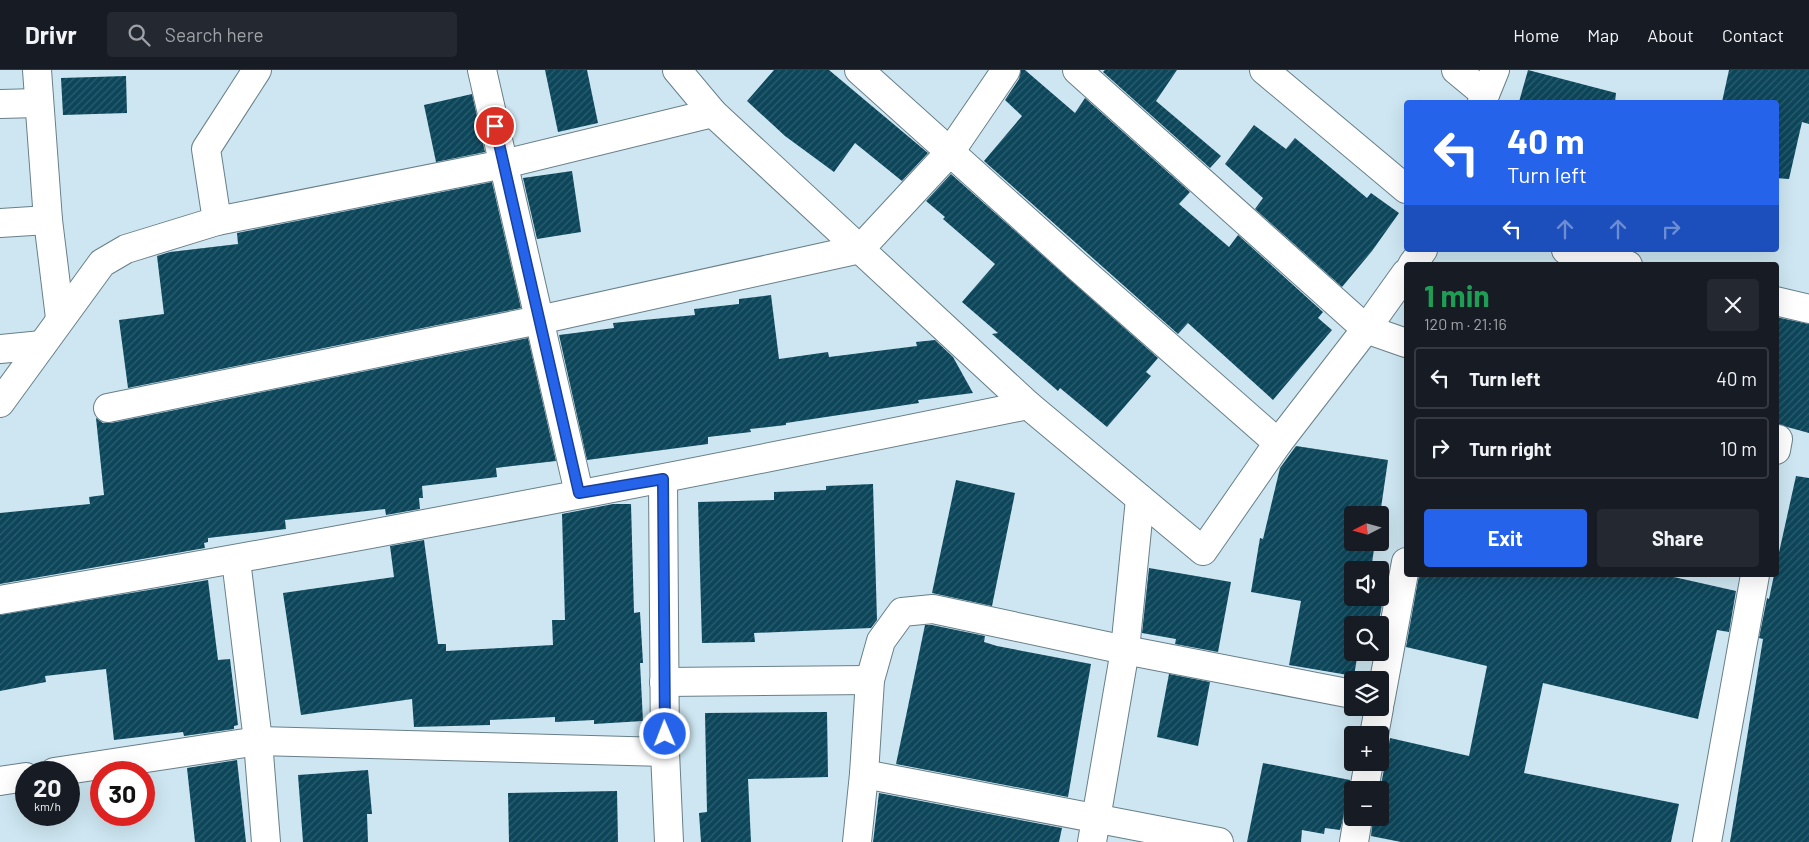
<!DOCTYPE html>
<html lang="en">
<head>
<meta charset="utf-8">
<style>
	:root { --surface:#171b24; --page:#242831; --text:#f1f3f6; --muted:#9ea1a6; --line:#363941; --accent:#2563eb }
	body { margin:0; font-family:Barlow,sans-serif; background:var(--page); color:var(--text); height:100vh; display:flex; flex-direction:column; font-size:19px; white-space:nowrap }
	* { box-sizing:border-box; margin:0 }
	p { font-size:16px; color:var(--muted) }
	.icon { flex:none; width:28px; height:28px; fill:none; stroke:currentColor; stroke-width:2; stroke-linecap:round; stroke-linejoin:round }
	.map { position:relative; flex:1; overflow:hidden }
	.sheet { position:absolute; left:1404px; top:192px; width:375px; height:315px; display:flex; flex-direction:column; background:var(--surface); border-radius:5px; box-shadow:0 5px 20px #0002 }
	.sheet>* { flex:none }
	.top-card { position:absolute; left:1404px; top:30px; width:375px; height:152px; border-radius:5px; box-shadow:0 5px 20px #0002; background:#2563eb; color:#fff; overflow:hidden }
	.needle { width:32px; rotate:264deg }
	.fabs { position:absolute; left:1344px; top:436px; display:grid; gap:10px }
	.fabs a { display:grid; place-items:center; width:45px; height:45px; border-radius:5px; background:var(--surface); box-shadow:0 5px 20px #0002; font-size:25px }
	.speed { position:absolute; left:15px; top:691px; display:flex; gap:10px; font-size:25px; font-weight:700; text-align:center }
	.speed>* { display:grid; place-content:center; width:65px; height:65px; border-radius:50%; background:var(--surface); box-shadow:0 5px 20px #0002; line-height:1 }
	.speed small { font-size:12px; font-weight:400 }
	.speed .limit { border:8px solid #d22; background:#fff; color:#111 }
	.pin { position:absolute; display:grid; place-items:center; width:42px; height:42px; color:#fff; margin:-21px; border:2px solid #fff; border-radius:50%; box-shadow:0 1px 5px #0007 }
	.me { position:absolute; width:55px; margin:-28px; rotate:359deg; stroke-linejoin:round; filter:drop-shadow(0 0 4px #0008) }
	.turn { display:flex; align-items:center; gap:18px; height:105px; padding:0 20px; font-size:22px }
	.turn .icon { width:65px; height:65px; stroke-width:2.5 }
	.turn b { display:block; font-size:35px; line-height:42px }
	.lanes { display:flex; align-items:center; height:48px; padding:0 20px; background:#0003; justify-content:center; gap:25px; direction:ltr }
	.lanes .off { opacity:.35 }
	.round { display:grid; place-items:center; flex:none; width:52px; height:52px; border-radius:5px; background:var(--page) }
	.headline { display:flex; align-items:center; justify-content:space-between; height:85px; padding:0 20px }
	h1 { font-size:30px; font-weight:700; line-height:38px; color:#1e9e55 }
	.primary-button { display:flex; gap:10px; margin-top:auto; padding:10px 20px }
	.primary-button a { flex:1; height:58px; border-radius:5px; background:var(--accent); color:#fff; font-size:20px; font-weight:700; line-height:58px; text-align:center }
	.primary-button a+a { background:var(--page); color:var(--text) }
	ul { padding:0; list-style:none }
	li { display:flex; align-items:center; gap:15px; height:62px; margin:0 10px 8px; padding:0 10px; border:2px solid var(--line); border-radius:5px }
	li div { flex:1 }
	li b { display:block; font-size:19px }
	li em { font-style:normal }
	header { display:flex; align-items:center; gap:30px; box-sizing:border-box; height:70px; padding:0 25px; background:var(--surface); border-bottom:1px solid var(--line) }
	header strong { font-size:24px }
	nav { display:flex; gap:28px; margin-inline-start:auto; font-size:18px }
	.search { width:350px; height:45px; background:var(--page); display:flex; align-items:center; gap:12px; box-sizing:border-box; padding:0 18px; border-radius:5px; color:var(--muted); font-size:19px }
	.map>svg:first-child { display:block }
</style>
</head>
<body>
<header>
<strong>Drivr</strong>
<div class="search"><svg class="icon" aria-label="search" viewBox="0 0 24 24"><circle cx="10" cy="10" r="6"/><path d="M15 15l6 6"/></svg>Search here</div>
<nav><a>Home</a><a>Map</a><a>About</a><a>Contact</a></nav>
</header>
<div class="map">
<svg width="1809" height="772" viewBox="0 0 1809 772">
	<defs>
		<pattern id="building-hatch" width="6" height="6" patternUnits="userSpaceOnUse" patternTransform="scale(1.25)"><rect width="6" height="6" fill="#0c465a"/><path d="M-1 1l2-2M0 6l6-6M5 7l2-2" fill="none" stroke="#2f5e6f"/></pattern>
	</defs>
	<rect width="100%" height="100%" fill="#cde6f1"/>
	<g fill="url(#building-hatch)">
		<polygon points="545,0 587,0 598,53 558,62"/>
		<polygon points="774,0 829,0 928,83 902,111 855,73 834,102 785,66 747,31"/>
		<polygon points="1021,0 1025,0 1075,43 1085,28 1190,122 1179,134 1229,177 1238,165 1323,242 1318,248 1332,260 1273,330 1188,253 1178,264 984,91 1022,46 1005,30 1019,9"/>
		<polygon points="1105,0 1177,0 1156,31 1221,86 1210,98 1103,2"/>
		<polygon points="1528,0 1616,23 1615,32 1519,32"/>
		<polygon points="1729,0 1809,0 1809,54 1802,52 1789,109 1776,108 1776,32 1722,32"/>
		<polygon points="126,6 127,43 63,45 61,8"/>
		<polygon points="472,24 485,82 436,92 424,35"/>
		<polygon points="1254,55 1286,79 1295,68 1367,128 1371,123 1399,143 1372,181 1342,217 1255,139 1263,128 1225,94"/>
		<polygon points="572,101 581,162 537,169 523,108"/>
		<polygon points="951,104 1158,288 1146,302 1151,306 1107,357 1060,318 1058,321 992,264 998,263 962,232 995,194 943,149 945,147 926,131"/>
		<polygon points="492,112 521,238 128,318 119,250 164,244 157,186 170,182 238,174 237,163"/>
		<polygon points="771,225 779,289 828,282 829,287 917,276 916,272 935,270 953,287 973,323 918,330 919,333 786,353 786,355 750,359 751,362 708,367 708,374 587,390 559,265 614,258 613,253 695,245 694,239 739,234 739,229"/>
		<polygon points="1776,247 1809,254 1809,363 1776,354"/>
		<polygon points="528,268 556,391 496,398 497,407 422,416 423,428 419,428 420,439 386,445 385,439 285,450 286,459 208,468 208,472 204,473 205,478 0,514 0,443 90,434 89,427 104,425 96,348 103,353 111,353"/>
		<polygon points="1296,376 1388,390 1380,445 1352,445 1352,472 1375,472 1371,500 1352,500 1352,528 1380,528 1380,505 1388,505 1378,555 1352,555 1352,582 1358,582 1354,606 1289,595 1301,531 1251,522 1260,468 1263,469 1280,398"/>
		<polygon points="1796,406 1809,408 1809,772 1730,772 1763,569 1759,568 1767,528 1769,529 1774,505 1776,505 1776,496"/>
		<polygon points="956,410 1015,423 992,536 932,523"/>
		<polygon points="873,414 877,550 871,558 754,563 755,572 702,573 698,432 774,430 774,422 826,420 826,416"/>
		<polygon points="613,434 631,434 634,543 640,542 643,593 640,593 643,651 594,654 594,650 555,652 555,647 490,650 490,655 414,657 412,629 301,645 283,523 394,507 390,476 424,470 438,574 446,574 446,581 553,575 552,550 565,550 562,444"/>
		<polygon points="1149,498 1231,512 1218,582 1175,574 1176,569 1142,563"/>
		<polygon points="1419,505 1665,505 1736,521 1729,562 1717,560 1698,649 1543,613 1524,703 1679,734 1671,772 1401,772 1371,766 1373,748 1380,748 1380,720 1390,668 1469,686 1487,596 1406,577"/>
		<polygon points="208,510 218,590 230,589 238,655 234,656 234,659 184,666 183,662 114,670 106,599 45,606 46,612 0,621 0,545"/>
		<polygon points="925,555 932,555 985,566 984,572 997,576 1091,594 1068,727 896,694"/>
		<polygon points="1169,604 1210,612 1198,676 1157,667"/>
		<polygon points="827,642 828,707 748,709 751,772 701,772 699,743 707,742 705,643"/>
		<polygon points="237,690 246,772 195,772 187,698"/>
		<polygon points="1263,693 1350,710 1349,725 1352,733 1346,738 1340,760 1325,758 1324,764 1302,760 1301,772 1247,772"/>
		<polygon points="368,700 372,744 367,744 368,772 303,772 298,705"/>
		<polygon points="617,721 618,772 509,772 508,723"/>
		<polygon points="879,723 1062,758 1059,772 873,772"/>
	</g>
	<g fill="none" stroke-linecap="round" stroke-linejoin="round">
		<defs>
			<g id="minor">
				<polyline points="37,0 48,150 60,248"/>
				<polyline points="482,0 579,423"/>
				<polyline points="677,0 713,43 1028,335 1203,481 1278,373 1366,259 1406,203"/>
				<polyline points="859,0 1079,198 1278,373"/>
				<polyline points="1077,0 1366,259 1406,273"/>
				<polyline points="1264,0 1406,119"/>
				<polyline points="1456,0 1485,24"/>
				<polyline points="1482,32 1495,0"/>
				<polyline points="0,34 38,33"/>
				<polyline points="217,151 504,94 713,43"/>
				<polyline points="0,153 48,150"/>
				<polyline points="1566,180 1628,195"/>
				<polyline points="1412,195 1423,180"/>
				<polyline points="1776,231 1809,239"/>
				<polyline points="0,279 42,275"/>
				<polyline points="0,333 102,193 126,179 217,151 206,79 257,0"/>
				<polyline points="108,338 539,250 860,179 950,82 1006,0"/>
				<polyline points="1776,380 1778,369"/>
				<polyline points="663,409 665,682 669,772"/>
				<polyline points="236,490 258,671 266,772"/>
				<path d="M 0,530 C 344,472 686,405 1028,335"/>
				<polyline points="664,612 870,610"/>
				<polyline points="1380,632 1406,492"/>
				<polyline points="1374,665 1379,638"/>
				<polyline points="54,702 258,671 665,682"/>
				<polyline points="864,704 1219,772"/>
				<polyline points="0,711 26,707"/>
				<polyline points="1364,720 1369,692"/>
				<polyline points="857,772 864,704 870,610 881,571 902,542 933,539 1125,580 1352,624"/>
				<polyline points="1092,772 1125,580 1140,429"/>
				<polyline points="1354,772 1358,748"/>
				<polyline points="1707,772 1755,505"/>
			</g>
		</defs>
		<use href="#minor" stroke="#687f89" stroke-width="30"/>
		<use href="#minor" stroke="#fff" stroke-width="28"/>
	</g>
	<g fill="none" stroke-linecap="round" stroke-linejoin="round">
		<defs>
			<polyline id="route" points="495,56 579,423 663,409 665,664"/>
		</defs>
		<use href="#route" stroke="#184099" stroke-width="12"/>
		<use href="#route" stroke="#2563eb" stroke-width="9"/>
	</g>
</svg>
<div class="fabs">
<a><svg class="needle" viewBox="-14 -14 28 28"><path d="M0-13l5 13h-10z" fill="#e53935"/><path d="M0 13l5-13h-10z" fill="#9ea1a6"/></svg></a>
<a><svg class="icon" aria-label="sound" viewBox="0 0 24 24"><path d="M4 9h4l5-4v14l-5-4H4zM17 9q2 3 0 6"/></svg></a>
<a><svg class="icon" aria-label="search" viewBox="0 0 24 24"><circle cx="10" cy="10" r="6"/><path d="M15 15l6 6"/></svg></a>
<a><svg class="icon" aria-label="layers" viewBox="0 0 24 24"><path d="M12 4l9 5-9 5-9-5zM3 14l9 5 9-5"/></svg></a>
<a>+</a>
<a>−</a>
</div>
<div class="speed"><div>20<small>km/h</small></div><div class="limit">30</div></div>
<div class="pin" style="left:495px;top:56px;background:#d93025"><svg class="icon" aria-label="arrive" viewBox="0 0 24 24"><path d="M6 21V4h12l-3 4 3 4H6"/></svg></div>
<svg class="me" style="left:665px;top:664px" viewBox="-20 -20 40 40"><circle r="17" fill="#2563eb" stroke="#fff" stroke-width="3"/><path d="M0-11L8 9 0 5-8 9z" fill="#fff"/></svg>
<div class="top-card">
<div class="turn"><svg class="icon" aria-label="left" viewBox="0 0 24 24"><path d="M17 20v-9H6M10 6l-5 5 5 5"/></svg><div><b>40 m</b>Turn left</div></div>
<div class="lanes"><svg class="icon" aria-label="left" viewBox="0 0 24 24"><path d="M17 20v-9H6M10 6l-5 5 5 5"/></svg><svg class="icon off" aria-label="ahead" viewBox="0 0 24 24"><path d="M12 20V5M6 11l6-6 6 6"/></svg><svg class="icon off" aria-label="ahead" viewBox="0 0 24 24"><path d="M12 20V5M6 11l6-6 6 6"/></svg><svg class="icon off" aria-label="right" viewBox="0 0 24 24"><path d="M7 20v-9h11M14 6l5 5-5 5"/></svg></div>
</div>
<section class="sheet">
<div class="headline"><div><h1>1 min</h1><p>120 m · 21:16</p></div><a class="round"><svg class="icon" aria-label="close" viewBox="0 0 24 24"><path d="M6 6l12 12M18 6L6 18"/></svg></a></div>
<ul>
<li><svg class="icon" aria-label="left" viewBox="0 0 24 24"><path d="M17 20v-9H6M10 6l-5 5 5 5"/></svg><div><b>Turn left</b></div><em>40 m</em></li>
<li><svg class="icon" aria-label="right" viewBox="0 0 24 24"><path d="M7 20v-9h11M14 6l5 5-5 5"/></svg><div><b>Turn right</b></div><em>10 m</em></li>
</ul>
<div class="primary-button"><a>Exit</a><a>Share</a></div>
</section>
</div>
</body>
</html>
